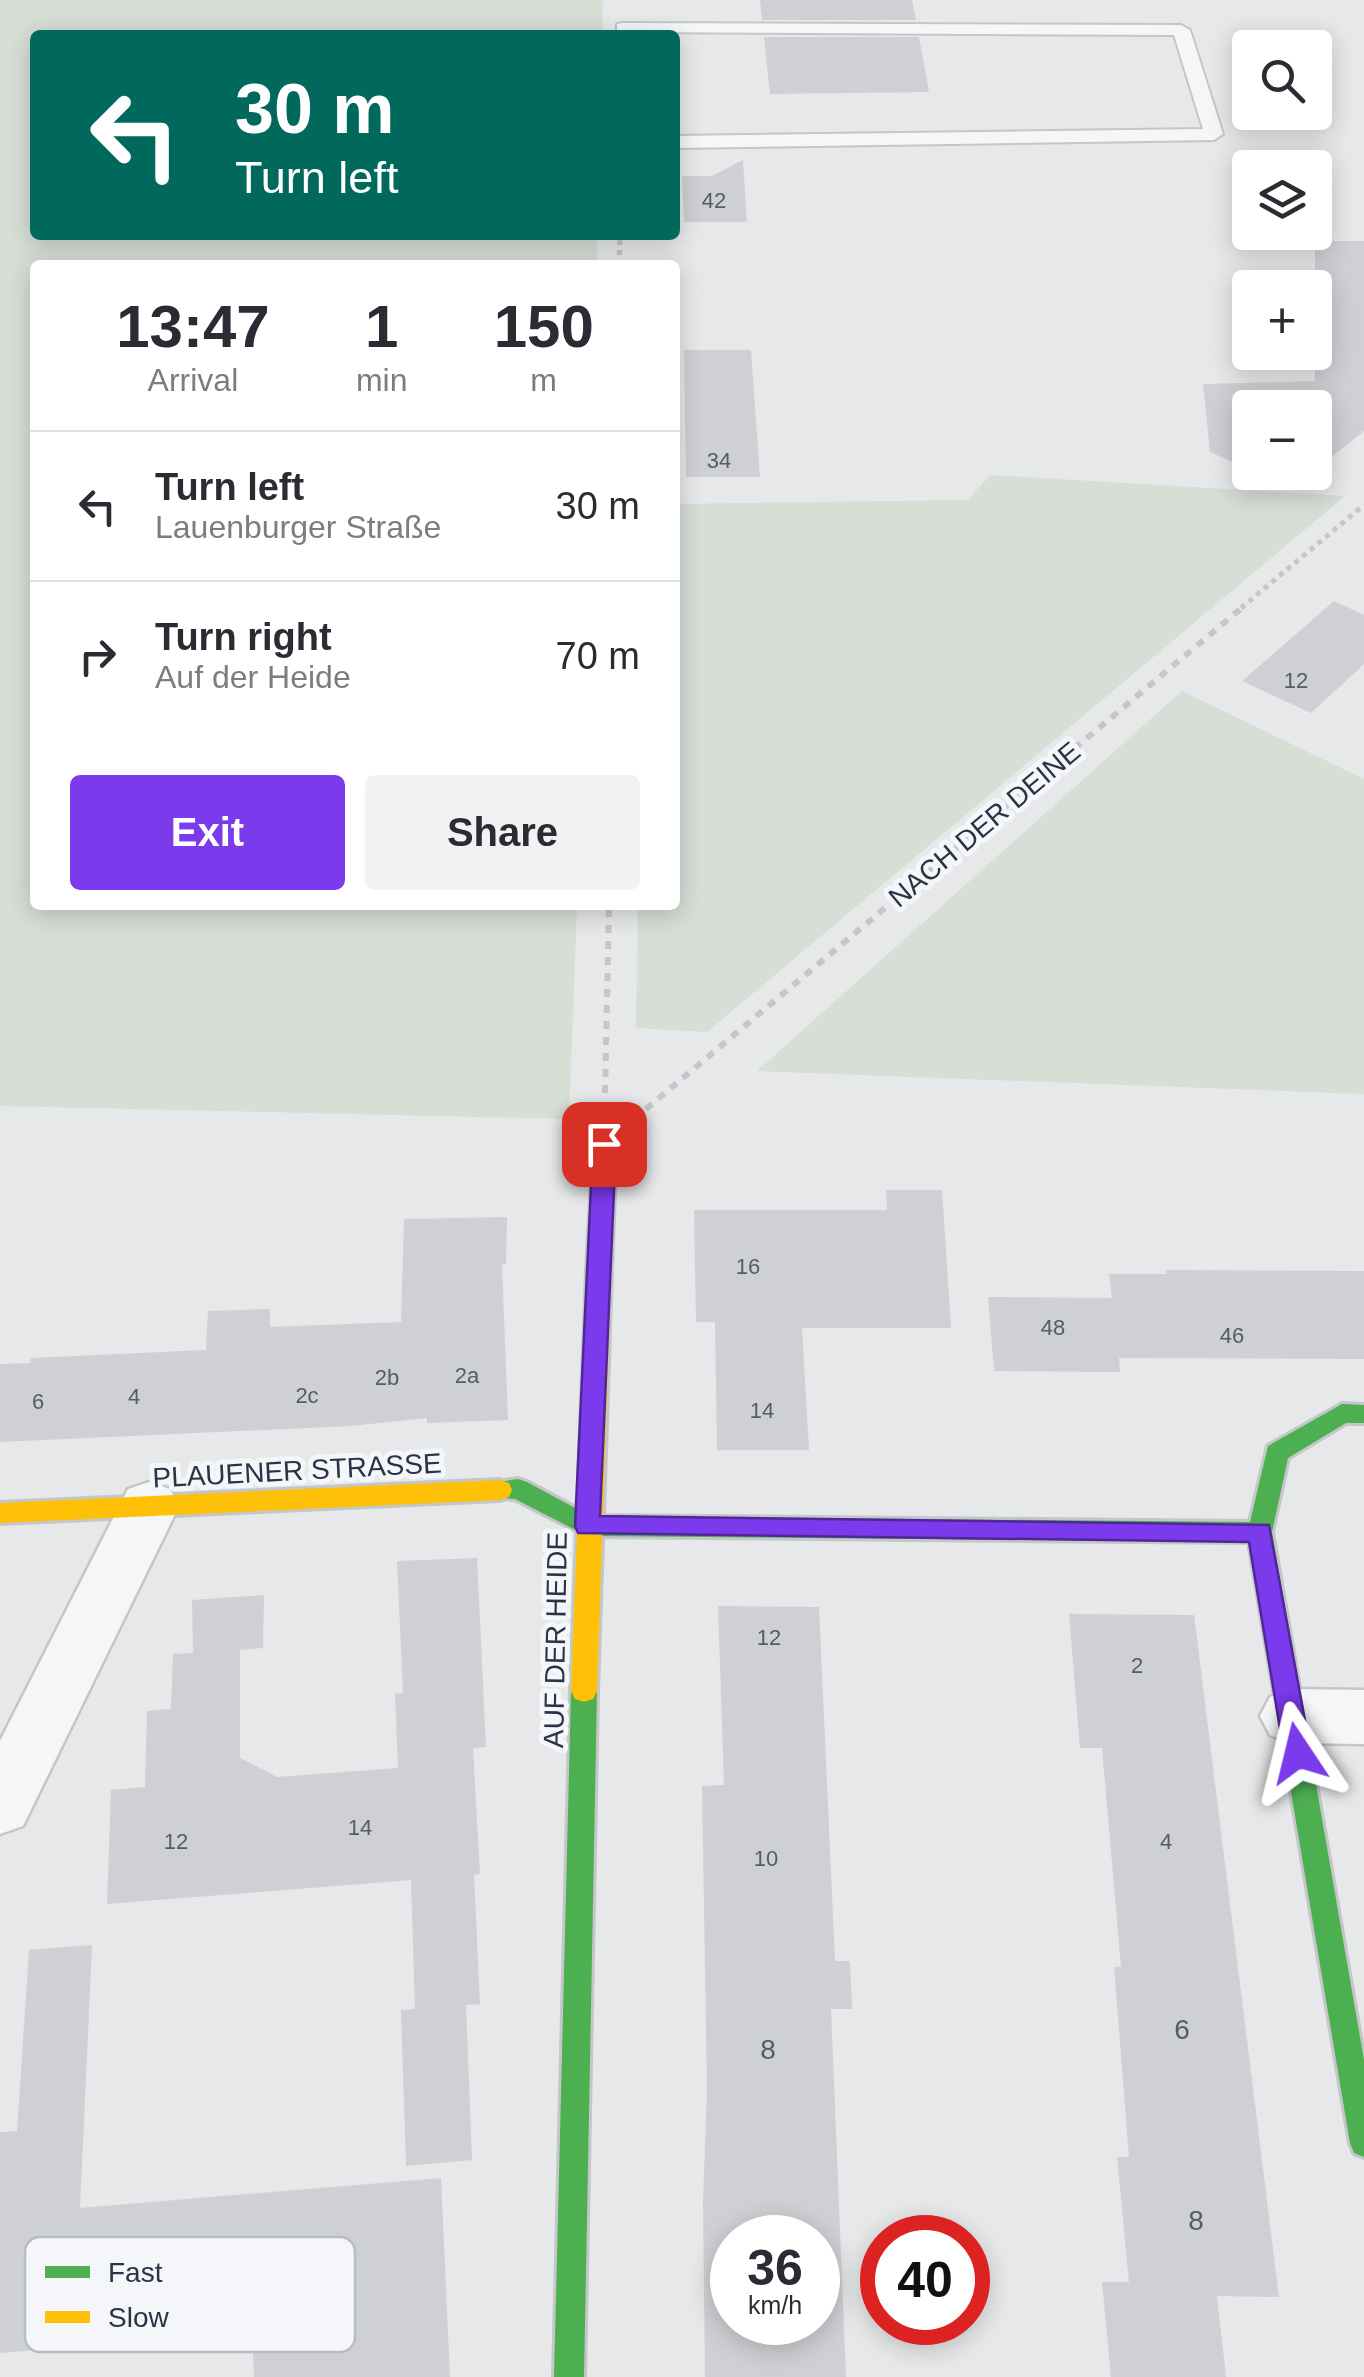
<!DOCTYPE html>
<html lang="en">
<head>
<meta charset="utf-8">
<style>
	:root { --surface:#fff; --page:#f2f2f3; --text:#2b2b33; --muted:#7c7c81; --line:#e1e1e2; --accent:#7c3aed }
	body { margin:0; font-family:Arial,sans-serif; background:var(--page); color:var(--text); height:100vh; display:flex; flex-direction:column; font-size:38px; white-space:nowrap }
	* { box-sizing:border-box; margin:0 }
	p { font-size:32px; color:var(--muted) }
	.icon { flex:none; width:55px; height:55px; fill:none; stroke:currentColor; stroke-width:2; stroke-linecap:round; stroke-linejoin:round }
	.map { position:relative; flex:1; overflow:hidden }
	.details { position:absolute; left:30px; top:260px; width:650px; height:650px; display:flex; flex-direction:column; background:var(--surface); border-radius:10px; box-shadow:0 5px 25px #0003 }
	.details>* { flex:none }
	.guide { position:absolute; left:30px; top:30px; width:650px; height:210px; border-radius:10px; box-shadow:0 5px 25px #0003; background:#00695c; color:#fff; overflow:hidden }
	.controls { position:absolute; left:1232px; top:30px; display:grid; gap:20px }
	.controls a { display:grid; place-items:center; width:100px; height:100px; border-radius:10px; background:var(--surface); box-shadow:0 5px 25px #0003; font-size:50px }
	.speed { position:absolute; left:710px; top:2215px; display:flex; gap:20px; font-size:50px; font-weight:700; text-align:center }
	.speed>* { display:grid; place-content:center; width:130px; height:130px; border-radius:50%; background:var(--surface); box-shadow:0 5px 25px #0003; line-height:1 }
	.speed small { font-size:25px; font-weight:400 }
	.speed .limit { border:15px solid #d22; background:#fff; color:#111 }
	.pin { position:absolute; display:grid; place-items:center; width:85px; height:85px; color:#fff; margin:-42px; border-radius:20px; box-shadow:0 5px 15px #0006 }
	.me { position:absolute; width:110px; margin:-55px; rotate:350deg; stroke-linejoin:round; filter:drop-shadow(0 0 8px #0008) }
	.turn { display:flex; align-items:center; gap:35px; height:210px; padding:0 40px; font-size:45px }
	.turn .icon { width:130px; height:130px; stroke-width:2.5 }
	.turn b { display:block; font-size:70px; line-height:85px }
	.eta { display:flex; justify-content:space-evenly; align-items:center; height:170px; text-align:center }
	.eta b { font-size:60px; font-weight:700; line-height:70px }
	.button { display:flex; gap:20px; margin-top:auto; padding:20px 40px }
	.button a { flex:1; height:115px; border-radius:10px; background:var(--accent); color:#fff; font-size:40px; font-weight:700; line-height:115px; text-align:center }
	.button a+a { background:var(--page); color:var(--text) }
	ul { padding:0; list-style:none }
	li { display:flex; align-items:center; gap:30px; height:150px; padding:0 40px; border-top:2px solid var(--line) }
	li div { flex:1 }
	li b { display:block; font-size:38px }
	li em { font-style:normal }
	.map>svg:first-child { display:block }
</style>
</head>
<body>
<div class="map">
<svg width="1364" height="2377" viewBox="0 0 1364 2377">
	<rect width="100%" height="100%" fill="#e6e8ea"/>
	<g fill="#d6ded6">
		<polygon points="0,0 603,0 602,35 35,35 35,235 597,235 597,265 35,265 35,905 577,905 569,1119 0,1106"/>
		<polygon points="990,475 1345,496 707,1032 636,1028 638,905 675,905 675,504 968,500"/>
		<polygon points="1182,691 1364,779 1364,1094 757,1071"/>
	</g>
	<g fill="#ced0d3" fill-rule="evenodd">
		<polygon points="760,0 912,0 916,20 762,20"/>
		<polygon points="764,37 919,37 929,92 770,94"/>
		<polygon points="743,160 747,222 684,222 682,176 712,176"/>
		<polygon points="1315,241 1364,241 1364,431 1315,470 1315,408 1250,408 1250,470 1210,452 1203,384 1315,381"/>
		<polygon points="684,350 751,350 760,477 686,477"/>
		<polygon points="1334,601 1364,615 1364,664 1311,713 1242,681"/>
		<polygon points="886,1190 942,1190 951,1328 802,1328 809,1450 717,1450 715,1322 696,1322 694,1210 887,1210"/>
		<polygon points="507,1217 506,1264 502,1264 508,1420 427,1423 427,1418 351,1426 0,1442 0,1364 30,1363 31,1358 206,1350 208,1311 270,1309 270,1327 401,1322 404,1219"/>
		<polygon points="1166,1270 1364,1271 1364,1359 1119,1358 1120,1372 994,1371 988,1297 1112,1298 1109,1274 1167,1274"/>
		<polygon points="477,1558 486,1747 473,1748 480,1874 474,1875 480,2004 466,2005 472,2160 406,2166 401,2010 415,2009 411,1880 107,1904 111,1790 145,1787 147,1711 171,1709 173,1654 193,1653 192,1600 264,1595 263,1648 240,1650 240,1758 277,1777 398,1768 395,1694 403,1693 397,1561"/>
		<path d="M 718,1606 L 819,1607 L 835,1961 L 850,1961 L 852,2009 L 831,2009 L 846,2377 L 705,2377 L 703,2202 L 707,2088 L 702,1786 L 724,1785 ZM 732,2238 L 818,2238 L 818,2322 L 732,2322 Z"/>
		<polygon points="1069,1614 1194,1615 1279,2297 1217,2296 1226,2377 1111,2377 1102,2282 1129,2282 1117,2157 1129,2157 1114,1967 1121,1967 1102,1748 1080,1748"/>
		<polygon points="92,1945 80,2208 441,2178 450,2377 254,2377 252,2332 0,2353 0,2132 17,2131 29,1950"/>
	</g>
	<g fill="none" stroke-linecap="round" stroke-linejoin="round">
		<defs>
			<polygon id="lane" points="623,23 1181,25 1190,30 1223,134 1214,140 675,148 675,136 1203,129 1174,35 617,32 617,24"/>
			<g id="street">
				<polygon points="149,1482 170,1489 179,1506 23,1826 0,1834 0,1741 128,1489"/>
				<polygon points="1292,1689 1364,1690 1364,1744 1292,1743 1270,1735 1260,1716 1270,1697"/>
			</g>
			<g id="fast">
				<polygon points="605,1136 616,1144 611,1271 607,1277 591,1277 587,1271 594,1144"/>
				<polygon points="1342,1404 1364,1405 1364,1423 1346,1423 1288,1458 1272,1532 1364,2060 1364,2157 1354,2153 1350,2143 1249,1542 587,1536 515,1499 491,1497 488,1490 491,1483 518,1479 527,1482 590,1516 1250,1522 1268,1446"/>
				<polygon points="584,1680 593,1683 597,1691 584,2377 554,2377 571,1691 575,1683"/>
			</g>
			<g id="slow">
				<polygon points="599,1262 607,1265 611,1271 597,1691 593,1699 584,1702 575,1699 571,1691 587,1271 591,1265"/>
				<polygon points="500,1480 509,1483 512,1490 509,1497 500,1500 0,1523 0,1503"/>
			</g>
		</defs>
		<use href="#lane" stroke="#c4c6c8" stroke-width="4"/>
		<use href="#street" stroke="#c4c6c8" stroke-width="5"/>
		<use href="#fast" stroke="#c4c6c8" stroke-width="6"/>
		<use href="#slow" stroke="#c4c6c8" stroke-width="6"/>
		<g stroke="#c5c6ca" stroke-width="5" stroke-dasharray="5 5" stroke-linecap="butt">
			<polyline points="619,265 620,235"/>
			<polyline points="1241,608 1364,505"/>
		</g>
		<g stroke="#c5c6ca" stroke-width="6" stroke-dasharray="8 8" stroke-linecap="butt">
			<polyline points="605,1093 609,905"/>
			<polyline points="646,1109 1244,606"/>
		</g>
		<use href="#lane" fill="#f5f6f7" fill-rule="evenodd"/>
		<use href="#street" fill="#f5f6f7" fill-rule="evenodd"/>
		<use href="#fast" fill="#4caf50" fill-rule="evenodd"/>
		<use href="#slow" fill="#ffc107" fill-rule="evenodd"/>
	</g>
	<polygon fill="#7c3aed" stroke="#51269a" stroke-width="2.5" points="604,1136 616,1144 600,1516 1269,1525 1311,1753 1307,1761 1298,1764 1288,1761 1284,1753 1249,1542 578,1533 575,1526 593,1144"/>
	<g text-anchor="middle" stroke-width="10" stroke-linejoin="round" paint-order="stroke">
		<g font-size="22" fill="#545c69">
			<text x="714" y="208">42</text>
			<text x="719" y="468">34</text>
			<text x="1296" y="688">12</text>
			<text x="748" y="1274">16</text>
			<text x="1053" y="1335">48</text>
			<text x="1232" y="1343">46</text>
			<text x="467" y="1383">2a</text>
			<text x="387" y="1385">2b</text>
			<text x="307" y="1403">2c</text>
			<text x="134" y="1404">4</text>
			<text x="38" y="1409">6</text>
			<text x="762" y="1418">14</text>
			<text x="769" y="1645">12</text>
			<text x="1137" y="1673">2</text>
			<text x="360" y="1835">14</text>
			<text x="176" y="1849">12</text>
			<text x="1166" y="1849">4</text>
			<text x="766" y="1866">10</text>
		</g>
		<g font-size="28" fill="#2b3445" stroke="#f4f6f9">
			<text transform="translate(984 824) rotate(-40)" y="10">NACH DER DEINE</text>
			<text transform="translate(297 1470) rotate(-3)" y="10">PLAUENER STRASSE</text>
			<text transform="translate(555 1640) rotate(-89)" y="10">AUF DER HEIDE</text>
		</g>
		<g font-size="28" fill="#545c69">
			<text x="1182" y="2039">6</text>
			<text x="768" y="2059">8</text>
			<text x="1196" y="2230">8</text>
		</g>
	</g>
	<rect x="25" y="2237" width="330" height="115" rx="15" fill="#f4f6f9" stroke="#b8bcc3" stroke-width="2.5"/>
	<rect x="45" y="2266" width="45" height="12" fill="#4caf50"/>
	<rect x="45" y="2311" width="45" height="12" fill="#ffc107"/>
	<g font-size="28" fill="#2b3445">
		<text x="108" y="2282">Fast</text>
		<text x="108" y="2327">Slow</text>
	</g>
</svg>
<div class="controls">
<a><svg class="icon" aria-label="search" viewBox="0 0 24 24"><circle cx="10" cy="10" r="6"/><path d="M15 15l6 6"/></svg></a>
<a><svg class="icon" aria-label="layers" viewBox="0 0 24 24"><path d="M12 4l9 5-9 5-9-5zM3 14l9 5 9-5"/></svg></a>
<a>+</a>
<a>−</a>
</div>
<div class="speed"><div>36<small>km/h</small></div><div class="limit">40</div></div>
<div class="pin" style="left:604px;top:1144px;background:#d93025"><svg class="icon" aria-label="arrive" viewBox="0 0 24 24"><path d="M6 21V4h12l-3 4 3 4H6"/></svg></div>
<svg class="me" style="left:1298px;top:1753px" viewBox="-20 -20 40 40"><path d="M0-17L14 15 0 8-14 15z" fill="#7c3aed" stroke="#fff" stroke-width="4"/></svg>
<div class="guide">
<div class="turn"><svg class="icon" aria-label="left" viewBox="0 0 24 24"><path d="M17 20v-9H6M10 6l-5 5 5 5"/></svg><div><b>30 m</b>Turn left</div></div>
</div>
<section class="details">
<div class="eta">
<div><b>13:47</b><p>Arrival</p></div>
<div><b>1</b><p>min</p></div>
<div><b>150</b><p>m</p></div>
</div>
<ul>
<li><svg class="icon" aria-label="left" viewBox="0 0 24 24"><path d="M17 20v-9H6M10 6l-5 5 5 5"/></svg><div><b>Turn left</b><p>Lauenburger Straße</p></div><em>30 m</em></li>
<li><svg class="icon" aria-label="right" viewBox="0 0 24 24"><path d="M7 20v-9h11M14 6l5 5-5 5"/></svg><div><b>Turn right</b><p>Auf der Heide</p></div><em>70 m</em></li>
</ul>
<div class="button"><a>Exit</a><a>Share</a></div>
</section>
</div>
</body>
</html>
